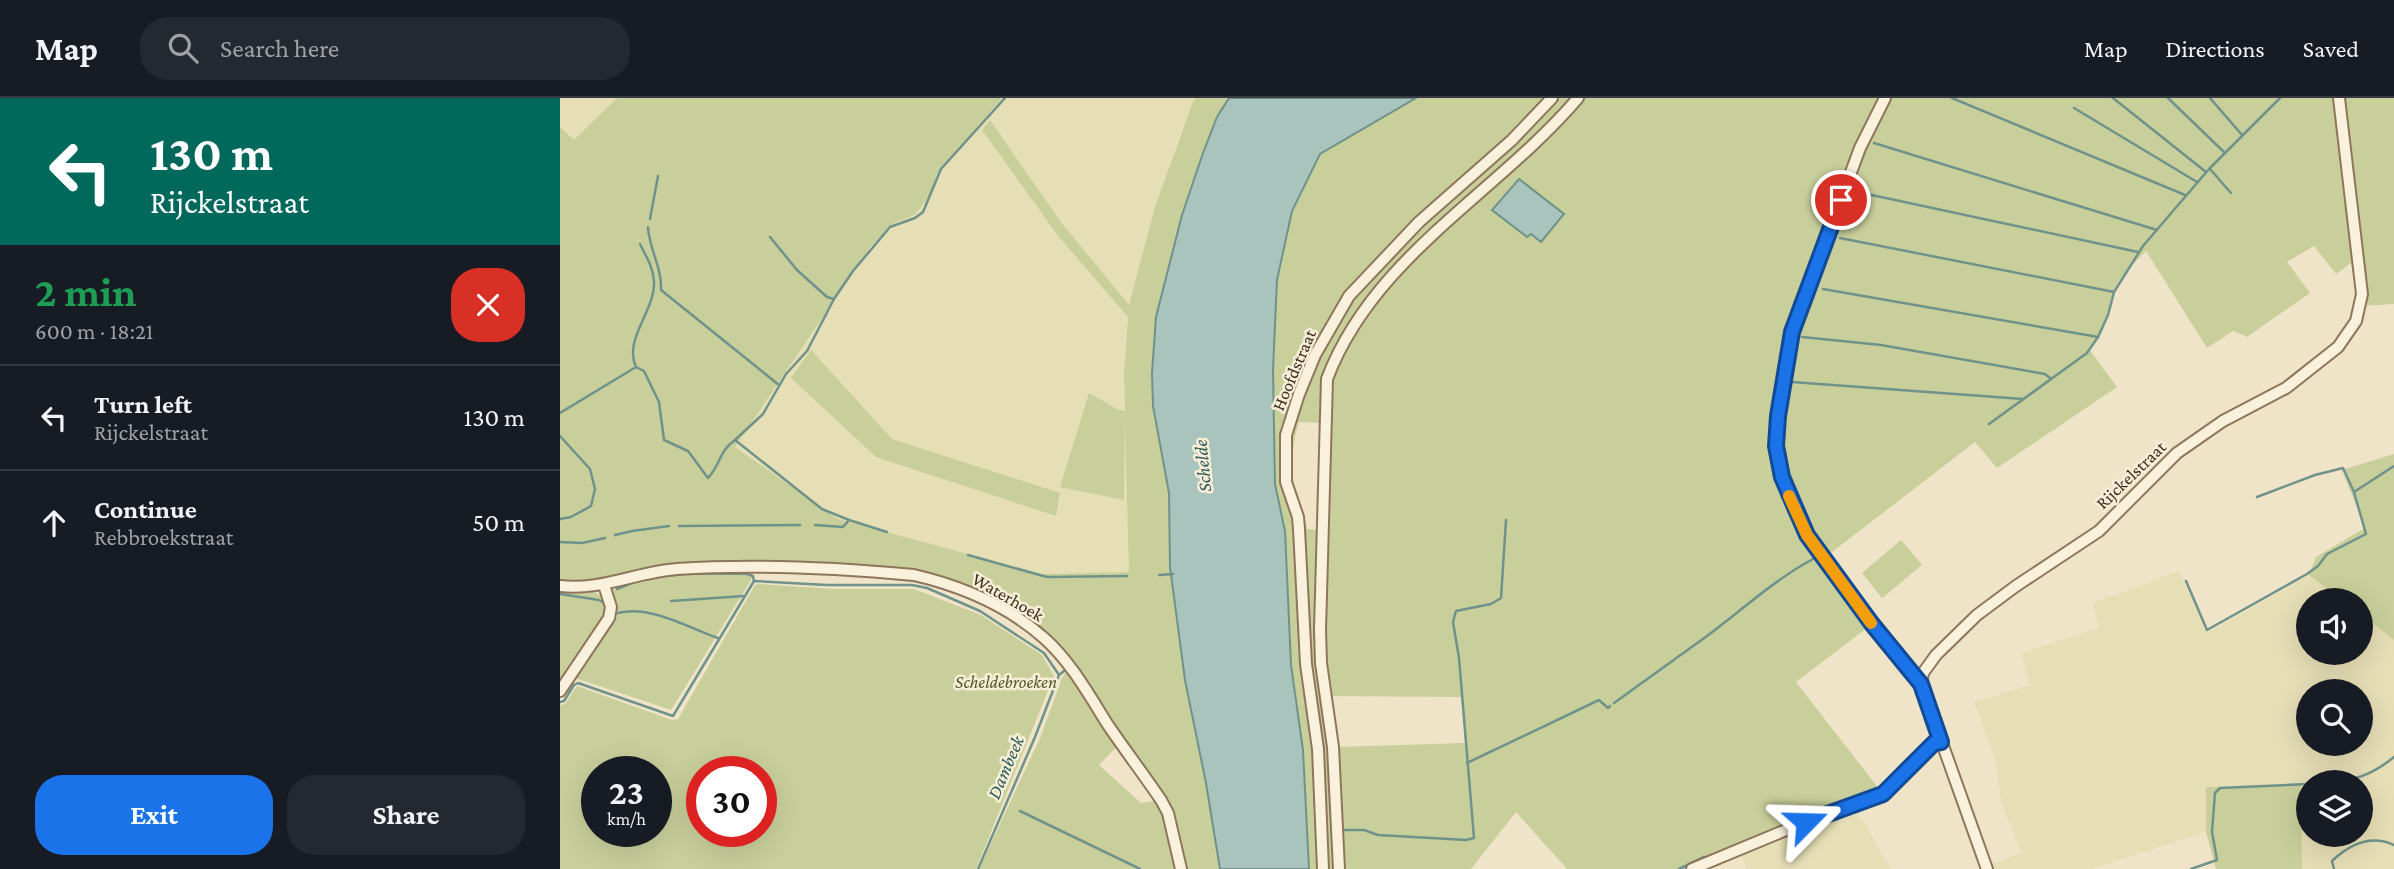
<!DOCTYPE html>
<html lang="en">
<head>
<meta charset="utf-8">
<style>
	:root { --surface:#171b24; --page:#242831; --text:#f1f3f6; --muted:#9ea1a6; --line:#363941; --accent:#1a73e8 }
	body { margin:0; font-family:"Crimson Pro",serif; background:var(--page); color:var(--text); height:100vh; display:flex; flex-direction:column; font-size:26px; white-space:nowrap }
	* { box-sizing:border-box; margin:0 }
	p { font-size:23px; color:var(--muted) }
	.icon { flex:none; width:38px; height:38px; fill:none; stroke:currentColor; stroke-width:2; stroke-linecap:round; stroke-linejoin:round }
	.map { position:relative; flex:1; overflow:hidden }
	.side { display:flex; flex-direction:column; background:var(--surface); width:560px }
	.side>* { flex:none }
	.guide { background:#00695c; color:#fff; overflow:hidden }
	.buttons { position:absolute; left:1736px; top:490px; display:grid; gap:14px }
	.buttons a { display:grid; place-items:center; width:77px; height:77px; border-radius:50%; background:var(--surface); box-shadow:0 7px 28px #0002; font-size:35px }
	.speed { position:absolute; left:21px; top:658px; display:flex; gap:14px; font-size:35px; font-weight:700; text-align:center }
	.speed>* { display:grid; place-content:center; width:91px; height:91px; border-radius:50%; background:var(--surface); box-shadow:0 7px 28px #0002; line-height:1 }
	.speed small { font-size:18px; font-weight:400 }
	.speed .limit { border:10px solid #d22; background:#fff; color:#111 }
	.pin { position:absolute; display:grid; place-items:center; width:60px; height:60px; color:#fff; margin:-30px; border:4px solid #fff; border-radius:50%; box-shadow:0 2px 7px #0007 }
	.me { position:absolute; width:77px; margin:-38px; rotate:68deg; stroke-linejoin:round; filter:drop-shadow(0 0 5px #0008) }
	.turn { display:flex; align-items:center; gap:24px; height:147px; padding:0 35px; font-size:32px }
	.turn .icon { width:91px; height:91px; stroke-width:2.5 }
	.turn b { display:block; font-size:49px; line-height:60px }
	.round { display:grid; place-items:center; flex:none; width:74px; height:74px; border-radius:28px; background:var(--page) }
	.overview { display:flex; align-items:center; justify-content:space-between; height:119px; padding:0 35px }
	h1 { font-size:42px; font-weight:700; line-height:52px; color:#1e9e55 }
	.cta { display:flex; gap:14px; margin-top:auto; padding:14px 35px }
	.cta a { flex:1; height:80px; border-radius:28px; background:var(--accent); color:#fff; font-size:28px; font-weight:700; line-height:80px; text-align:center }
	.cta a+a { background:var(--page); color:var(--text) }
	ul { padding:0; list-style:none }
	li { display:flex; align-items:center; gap:21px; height:105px; padding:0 35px; border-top:2px solid var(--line) }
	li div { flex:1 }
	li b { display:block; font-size:26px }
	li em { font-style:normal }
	header { display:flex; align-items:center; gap:42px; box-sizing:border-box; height:98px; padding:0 35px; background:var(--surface); border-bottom:2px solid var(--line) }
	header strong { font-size:33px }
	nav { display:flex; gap:38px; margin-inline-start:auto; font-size:24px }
	.search { width:490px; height:63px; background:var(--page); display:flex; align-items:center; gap:18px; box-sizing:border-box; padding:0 24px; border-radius:28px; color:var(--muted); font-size:26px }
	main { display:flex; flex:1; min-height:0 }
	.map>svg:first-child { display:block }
</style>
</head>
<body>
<header>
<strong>Map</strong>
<div class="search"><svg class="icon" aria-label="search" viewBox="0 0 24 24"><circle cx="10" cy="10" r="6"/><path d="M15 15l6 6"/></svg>Search here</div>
<nav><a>Map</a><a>Directions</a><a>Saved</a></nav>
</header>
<main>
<section class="side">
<div class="guide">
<div class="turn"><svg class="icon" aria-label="left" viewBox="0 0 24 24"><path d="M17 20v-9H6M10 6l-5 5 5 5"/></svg><div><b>130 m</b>Rijckelstraat</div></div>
</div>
<div class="overview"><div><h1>2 min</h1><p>600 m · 18:21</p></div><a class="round" style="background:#d93025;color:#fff"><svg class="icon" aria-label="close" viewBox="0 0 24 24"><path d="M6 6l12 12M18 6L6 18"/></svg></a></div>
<ul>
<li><svg class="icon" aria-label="left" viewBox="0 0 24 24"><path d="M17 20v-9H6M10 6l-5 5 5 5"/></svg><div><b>Turn left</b><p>Rijckelstraat</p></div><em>130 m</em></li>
<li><svg class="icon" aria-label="ahead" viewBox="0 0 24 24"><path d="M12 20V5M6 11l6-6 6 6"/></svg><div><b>Continue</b><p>Rebbroekstraat</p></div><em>50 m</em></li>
</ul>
<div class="cta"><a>Exit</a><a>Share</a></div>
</section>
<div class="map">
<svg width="1834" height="771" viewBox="0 0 1834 771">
	<rect width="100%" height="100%" fill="#f0e4c8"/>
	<g fill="#e6deb5" fill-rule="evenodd">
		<polygon points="0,0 57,0 14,42 0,29"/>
		<polygon points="442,0 636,0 616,45 568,215 564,275 569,474 482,476 278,421 174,349 311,148 334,125 355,117 370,97 377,76"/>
		<path d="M 1619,473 L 1647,535 L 1749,477 L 1782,502 L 1748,502 L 1748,555 L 1801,555 L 1801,516 L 1834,542 L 1834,771 L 1742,771 L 1741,687 L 1646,689 L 1646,734 L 1531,771 L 1427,771 L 1426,769 L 1461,754 L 1441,703 L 1436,664 L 1414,604 L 1470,587 L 1461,555 L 1539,530 L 1533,505 ZM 1748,593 L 1801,593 L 1801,646 L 1748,646 ZM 1748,684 L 1801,684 L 1801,737 L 1748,737 Z"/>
		<polygon points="1293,706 1331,771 1188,771 1178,752"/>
	</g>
	<g fill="#c9cf9b" fill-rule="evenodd">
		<path d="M 57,0 L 442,0 L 377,76 L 370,97 L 355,117 L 334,125 L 311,148 L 175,349 L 278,421 L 482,476 L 569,474 L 565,326 L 564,402 L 500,389 L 529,295 L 557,311 L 565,313 L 564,275 L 568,219 L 499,139 L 422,32 L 430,22 L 500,123 L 569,207 L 595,109 L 632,6 L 636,0 L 669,0 L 657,19 L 643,55 L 622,117 L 596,219 L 592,275 L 593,308 L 609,395 L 610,469 L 625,582 L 646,685 L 660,771 L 419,771 L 480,640 L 502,580 L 507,572 L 481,532 L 380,479 L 155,466 L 29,484 L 0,484 L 0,29 L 14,42 ZM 560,645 L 600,702 L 581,705 L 539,667 Z"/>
		<path d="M 856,0 L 1834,0 L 1834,206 L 1800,208 L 1798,160 L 1776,176 L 1754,148 L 1727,164 L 1750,195 L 1687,239 L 1673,233 L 1647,250 L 1586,153 C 1574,166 1557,180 1552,197 C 1544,222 1550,229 1529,251 L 1557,289 L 1437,370 L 1415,344 L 1263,461 L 1312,526 L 1236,584 L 1323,696 L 1132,771 L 1007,771 L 956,714 L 911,771 L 749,771 L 743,652 L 731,567 L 725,433 L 715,386 L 713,272 L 717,182 L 732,113 L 760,56 ZM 739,324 L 764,325 L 761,432 L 747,431 C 745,415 738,402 734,386 C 730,367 733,342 739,324 ZM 767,598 L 901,599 L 905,645 L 776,649 Z"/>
		<polygon points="251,252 332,341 500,395 496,418 316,359 231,280"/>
		<polygon points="1834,356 1834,542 1801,516 1801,502 1782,502 1749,477 1756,459 1805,430 1782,372"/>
		<polygon points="1341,442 1362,467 1322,500 1302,475"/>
		<polygon points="188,475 193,479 111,612 15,580 56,518 53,491 110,478"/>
		<path d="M 199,486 L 274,491 L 354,491 L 421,517 L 482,557 L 494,578 L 416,771 L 0,771 L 0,607 L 5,606 L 17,588 L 112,622 L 118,621 L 195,487 ZM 37,674 L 96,674 L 96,733 L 37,733 ZM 142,674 L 201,674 L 201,733 L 142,733 Z"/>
		<path d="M 0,491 C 23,492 50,487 45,520 L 0,586 Z"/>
		<polygon points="1741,687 1742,771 1656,771 1646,734 1646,689"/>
	</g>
	<g fill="#a9c4bc" stroke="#6f938a" stroke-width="2">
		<polygon points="669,0 856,0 760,56 732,113 717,182 713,272 715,386 725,433 731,567 743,652 749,771 660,771 646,685 625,582 610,469 609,395 593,308 592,275 596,219 622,117 643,55 657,19"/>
		<polygon points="959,81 1004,116 981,144 971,136 967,139 932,112"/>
	</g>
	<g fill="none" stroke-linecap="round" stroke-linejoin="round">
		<g stroke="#6f938a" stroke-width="2.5">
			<polyline points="1392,0 1625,97"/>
			<polyline points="1553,0 1646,74"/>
			<polyline points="1608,0 1665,55"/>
			<polyline points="1650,0 1682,37"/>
			<polyline points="1514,10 1637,84"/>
			<polyline points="1314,45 1597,132"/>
			<polyline points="1650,71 1671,95"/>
			<polyline points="1293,93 1578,154"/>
			<polyline points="90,121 98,78"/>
			<path d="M 88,129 C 89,151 102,169 101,192 L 219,287"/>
			<polyline points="210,139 237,172 267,199 274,201"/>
			<polyline points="1280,140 1554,194"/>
			<polyline points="1263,191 1538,239"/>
			<polyline points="1242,239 1321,247 1485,276 1490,280"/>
			<path d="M 76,269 C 63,241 96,212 94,183 C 93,169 86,158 80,146"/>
			<polyline points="1232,284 1463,301"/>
			<path d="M 0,315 L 76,269 L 84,273 L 99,304 L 104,342 L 128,353 L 148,380 C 161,366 159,353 175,342 L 262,411 L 289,422"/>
			<polyline points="1429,326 1527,255 1538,239 1548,217 1554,194 1583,148 1649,71 1720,0"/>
			<polyline points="0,338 30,371 35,391 31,408 11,419 0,421"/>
			<polyline points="175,342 203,316 226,276 247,253 274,201 293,173 330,129 355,120 363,114 381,71 445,0"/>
			<polyline points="1697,399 1755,377 1783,370 1794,394 1834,368"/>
			<polyline points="255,427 283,429 289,422 327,434"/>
			<polyline points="119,428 240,427"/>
			<polyline points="55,437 72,433 109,428"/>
			<polyline points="0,444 22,445 45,440"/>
			<polyline points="408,457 487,479 567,478"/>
			<polyline points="599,477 613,476"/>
			<polyline points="1626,483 1647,532 1747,476 1758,468 1767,456 1806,436 1794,394"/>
			<path d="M 57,491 C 97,473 144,475 187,476 L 193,478 L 194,483"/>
			<polyline points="0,496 39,502 44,505 46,512"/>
			<polyline points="111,503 184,498"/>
			<path d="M 58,515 C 90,507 127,529 158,540"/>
			<polyline points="0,583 23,550"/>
			<polyline points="0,604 4,603 14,587 18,585 113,618 194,483 267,487 352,487 367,490 420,513 484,555 499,577"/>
			<path d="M 1054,605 C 1085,583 1116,560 1147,538 C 1182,512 1214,482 1253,461"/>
			<polyline points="907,665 1039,602 1048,610 1050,608"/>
			<path d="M 1773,684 C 1797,683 1816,674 1834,659"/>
			<polyline points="460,713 580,771"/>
			<polyline points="781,732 804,732 818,737 906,742 914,740 899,560 893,524 896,513 931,506 941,500 946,422"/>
			<polyline points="418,771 475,639 499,577 504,573"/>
			<polyline points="1119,771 1144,759"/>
			<polyline points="1631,771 1657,762 1652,734 1655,695 1660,690 1748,686"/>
			<path d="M 1774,771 L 1772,763 C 1789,747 1810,736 1834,747"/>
		</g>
		<defs>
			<g id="minor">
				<polyline points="1325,0 1300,50 1232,234 1218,318 1216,348 1222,379 1234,412 1247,437 1312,526 1361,586"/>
				<path d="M 0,488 C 40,493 77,474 117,471 C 192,466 279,470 354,477 C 401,488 448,508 484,540 C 511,564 529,597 548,627 C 565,652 584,677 601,702 L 608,715 L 621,771"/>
				<polyline points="0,593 49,520 51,509 44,487"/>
				<polyline points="763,771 758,651 746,566 739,431 738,419 726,384 726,337 739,296 755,257 789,198 859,124 952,42 992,0"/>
				<path d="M 779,771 L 773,649 L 761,565 L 760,532 L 767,281 C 813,159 937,95 1018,0"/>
				<polyline points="1132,771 1267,715 1323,696 1374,645 1381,644"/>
				<polyline points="1427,771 1361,586 1363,575 1376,557 1417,517 1456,488 1539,433 1617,355 1663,323 1726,290 1778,249 1796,223 1802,196 1779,0"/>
			</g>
		</defs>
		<use href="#minor" stroke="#8d765c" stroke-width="14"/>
		<use href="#minor" stroke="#faf1dc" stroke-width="10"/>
	</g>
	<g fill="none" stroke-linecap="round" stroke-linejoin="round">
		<defs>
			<polyline id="route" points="1246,724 1323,696 1374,645 1381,644 1361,586 1312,526 1247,437 1222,379 1216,348 1218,318 1232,234 1281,102"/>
		</defs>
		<use href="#route" stroke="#114b97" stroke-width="18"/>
		<use href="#route" stroke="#1a73e8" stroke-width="12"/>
		<polyline stroke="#f59e0b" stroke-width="12" points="1229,398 1247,437 1311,525"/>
	</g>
	<g text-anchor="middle" stroke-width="5" stroke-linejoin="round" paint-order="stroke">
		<g font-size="18" fill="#3d2e20" stroke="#f7eed8">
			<text transform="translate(734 272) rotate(-67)" y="6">Hoofdstraat</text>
			<text transform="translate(1571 377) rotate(-44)" y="6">Rijckelstraat</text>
			<text transform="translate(448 499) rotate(30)" y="6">Waterhoek</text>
		</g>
		<g font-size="18" font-style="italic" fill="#4d5a26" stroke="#f7eed8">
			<text x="446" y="590">Scheldebroeken</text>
		</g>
		<g font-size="19" font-style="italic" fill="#2f5d5a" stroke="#f7eed8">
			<text transform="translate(642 368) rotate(-95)" y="7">Schelde</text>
			<text transform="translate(445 669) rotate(-67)" y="7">Dambeek</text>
		</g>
	</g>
</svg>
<div class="buttons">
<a><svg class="icon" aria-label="sound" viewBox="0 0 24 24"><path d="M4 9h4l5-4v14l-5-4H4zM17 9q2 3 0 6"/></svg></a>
<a><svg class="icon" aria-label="search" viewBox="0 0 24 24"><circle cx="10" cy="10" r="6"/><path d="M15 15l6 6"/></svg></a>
<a><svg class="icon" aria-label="layers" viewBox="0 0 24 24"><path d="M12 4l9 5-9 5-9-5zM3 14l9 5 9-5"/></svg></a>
</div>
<div class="speed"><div>23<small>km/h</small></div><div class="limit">30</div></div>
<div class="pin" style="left:1281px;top:102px;background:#d93025"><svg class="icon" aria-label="arrive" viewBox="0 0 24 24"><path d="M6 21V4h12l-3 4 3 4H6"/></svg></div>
<svg class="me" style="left:1246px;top:724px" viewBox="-20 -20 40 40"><path d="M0-17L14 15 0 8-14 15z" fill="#1a73e8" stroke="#fff" stroke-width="4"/></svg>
</div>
</main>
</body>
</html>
